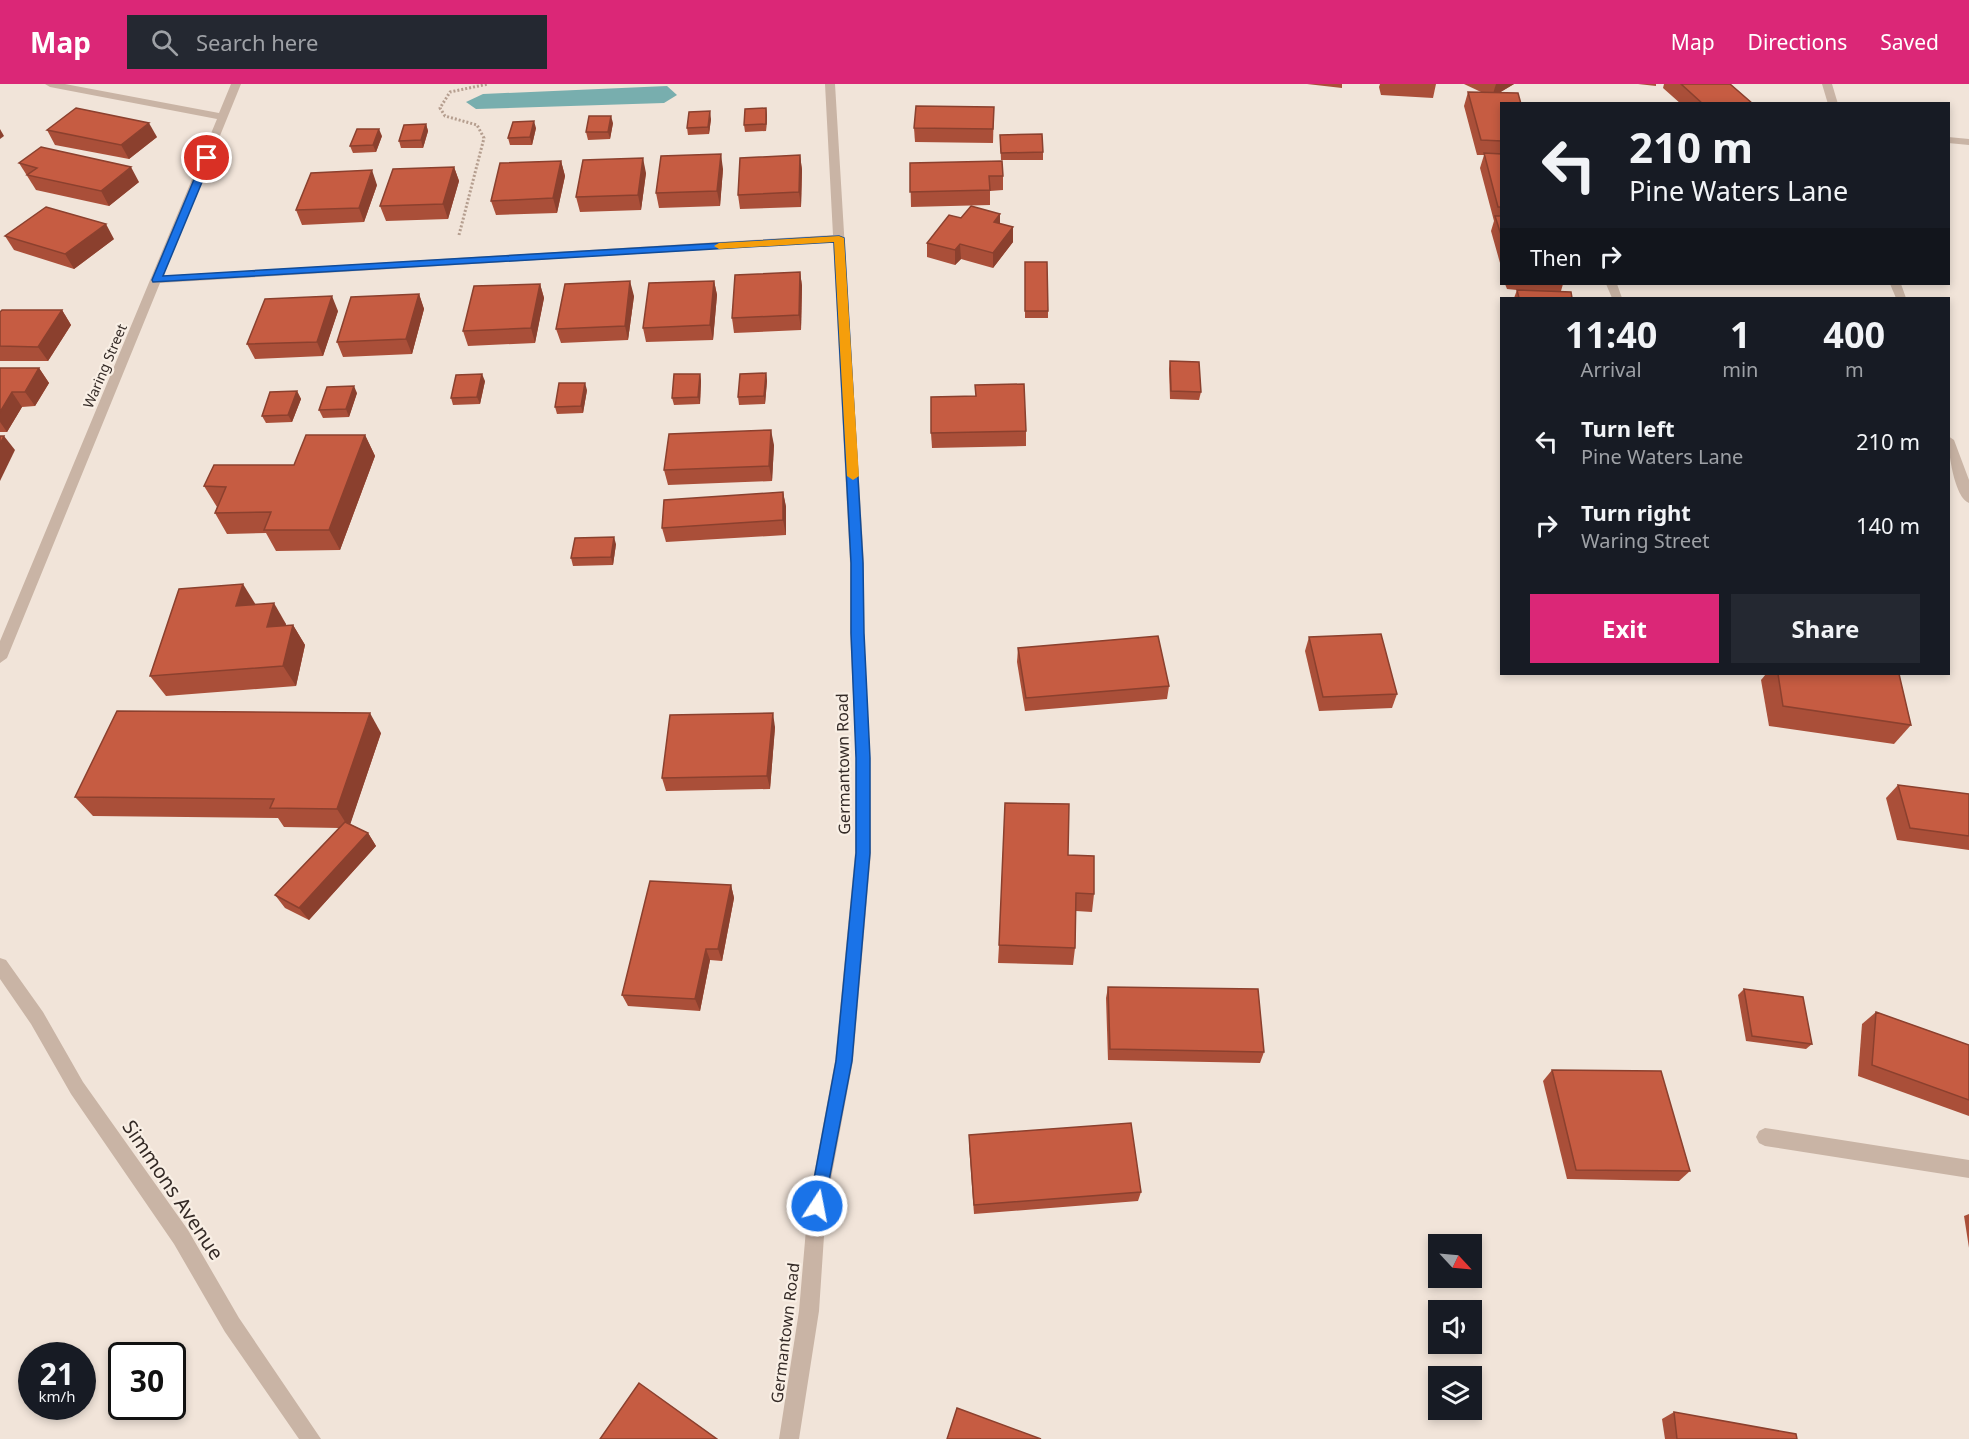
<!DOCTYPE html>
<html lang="en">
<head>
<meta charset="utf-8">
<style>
	:root { --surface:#171b24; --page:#242831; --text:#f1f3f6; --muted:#9ea1a6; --accent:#db2777 }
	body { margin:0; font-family:"Noto Sans",sans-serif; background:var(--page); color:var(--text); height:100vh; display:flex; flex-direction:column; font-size:22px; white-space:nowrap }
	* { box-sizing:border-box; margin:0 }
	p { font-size:20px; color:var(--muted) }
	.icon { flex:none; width:33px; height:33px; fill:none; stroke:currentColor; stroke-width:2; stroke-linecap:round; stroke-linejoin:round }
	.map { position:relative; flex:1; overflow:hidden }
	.side { position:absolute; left:1500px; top:213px; width:450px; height:378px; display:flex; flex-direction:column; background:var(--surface); border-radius:0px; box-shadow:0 3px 9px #0003 }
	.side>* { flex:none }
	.banner { position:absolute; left:1500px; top:18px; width:450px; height:183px; border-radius:0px; box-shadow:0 3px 9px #0003; background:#171b24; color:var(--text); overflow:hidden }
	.needle { width:39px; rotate:116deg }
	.fabs { position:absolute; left:1428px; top:1150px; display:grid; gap:12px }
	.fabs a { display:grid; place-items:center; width:54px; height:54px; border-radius:0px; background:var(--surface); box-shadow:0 3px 9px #0003; font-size:30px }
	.speed { position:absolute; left:18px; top:1258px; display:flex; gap:12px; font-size:30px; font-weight:700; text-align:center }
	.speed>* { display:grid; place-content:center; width:78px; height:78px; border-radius:50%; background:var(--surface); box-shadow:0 3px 9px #0003; line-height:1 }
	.speed small { font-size:15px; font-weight:400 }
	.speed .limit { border:3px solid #111; border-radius:9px; background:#fff; color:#111 }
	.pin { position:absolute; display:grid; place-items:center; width:51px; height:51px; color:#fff; margin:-26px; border:3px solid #fff; border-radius:50%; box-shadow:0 2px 6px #0007 }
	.me { position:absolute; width:66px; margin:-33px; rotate:11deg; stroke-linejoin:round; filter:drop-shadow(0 0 4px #0008) }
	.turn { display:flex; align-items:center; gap:21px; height:126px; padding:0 30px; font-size:27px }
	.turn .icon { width:78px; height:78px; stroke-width:2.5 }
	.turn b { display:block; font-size:42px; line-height:51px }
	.then { display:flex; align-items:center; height:57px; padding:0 30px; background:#0003; gap:12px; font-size:22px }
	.eta { display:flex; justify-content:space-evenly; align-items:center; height:102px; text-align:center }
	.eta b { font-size:36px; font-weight:700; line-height:42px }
	.button { display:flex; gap:12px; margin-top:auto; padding:12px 30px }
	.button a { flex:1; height:69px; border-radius:0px; background:var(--accent); color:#fff; font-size:24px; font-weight:700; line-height:69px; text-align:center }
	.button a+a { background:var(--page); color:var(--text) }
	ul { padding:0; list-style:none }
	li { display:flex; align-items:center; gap:18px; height:84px; padding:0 30px }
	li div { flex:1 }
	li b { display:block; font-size:22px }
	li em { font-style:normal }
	header { display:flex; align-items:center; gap:36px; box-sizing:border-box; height:84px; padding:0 30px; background:var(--accent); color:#fff }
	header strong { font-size:28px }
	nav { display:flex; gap:33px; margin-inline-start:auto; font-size:21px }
	.search { width:420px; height:54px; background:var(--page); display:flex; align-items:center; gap:15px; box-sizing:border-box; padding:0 21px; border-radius:0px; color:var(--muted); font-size:22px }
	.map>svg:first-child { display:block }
</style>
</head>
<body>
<header>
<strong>Map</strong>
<div class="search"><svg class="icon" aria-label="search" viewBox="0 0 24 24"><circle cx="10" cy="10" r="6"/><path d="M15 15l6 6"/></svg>Search here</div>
<nav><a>Map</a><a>Directions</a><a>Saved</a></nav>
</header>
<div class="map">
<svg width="1969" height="1355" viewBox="0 0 1969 1355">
	<rect width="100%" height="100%" fill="#f1e4d9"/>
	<polygon fill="#78aeae" points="667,2 677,11 664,19 476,25 466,18 483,10"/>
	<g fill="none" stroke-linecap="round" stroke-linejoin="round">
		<polyline stroke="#b59e8f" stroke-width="3" stroke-dasharray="2 2" stroke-linecap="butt" points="459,151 484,54 477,41 445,32 440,24 450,8 488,0"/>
		<g fill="#c9b4a5" fill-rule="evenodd">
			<polygon points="45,0 65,0 219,29 231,0 241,0 163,192 833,151 825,0 835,0 864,479 864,549 870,674 871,769 853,977 826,1122 819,1227 799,1355 779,1355 799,1227 808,1122 835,977 855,769 856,674 850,549 850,479 833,158 160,199 7,574 0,579 0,557 217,35 50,3"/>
			<polygon points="1822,0 1832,0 1838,20 1828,20"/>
			<polygon points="1948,53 1969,55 1969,61 1948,59"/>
			<polygon points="1606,200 1617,200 1622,214 1612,214"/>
			<polygon points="1890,200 1901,200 1906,214 1896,214"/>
			<path d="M 1948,352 L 1954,356 L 1969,396 L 1969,419 C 1954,414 1948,366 1948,352 Z"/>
			<polygon points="0,874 6,876 43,928 83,998 188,1146 239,1234 321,1355 299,1355 225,1248 174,1160 71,1010 31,940 0,895"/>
			<polygon points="1765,1044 1969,1076 1969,1094 1765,1062 1759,1059 1756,1053 1759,1047"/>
		</g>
	</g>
	<g fill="#aa4f39">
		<polygon points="1307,0 1342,0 1342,4"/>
		<polygon points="1380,0 1436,0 1433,14 1381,11 1379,3"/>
		<polygon points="1464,0 1514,0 1499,9 1502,20 1502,186 1491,147 1494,137 1480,84 1484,71 1477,71 1464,22 1468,8 1481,8"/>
		<polygon points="1638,0 1656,0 1656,2"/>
		<polygon points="1664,0 1730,0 1753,20 1681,20 1663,4"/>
		<polygon points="994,23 993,59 915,58 914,44"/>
		<polygon points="766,24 767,32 766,47 745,48 744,41"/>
		<polygon points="711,35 709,50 688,51 687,44"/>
		<polygon points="613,39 610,55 588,56 586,48"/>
		<polygon points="426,40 428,47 423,64 401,64 399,57"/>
		<polygon points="536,44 532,61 510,61 508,54"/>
		<polygon points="47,46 157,53 129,75 55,61"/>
		<polygon points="1000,51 1043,68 1043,76 1001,76"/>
		<polygon points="382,52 376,68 353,69 350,62"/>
		<polygon points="800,71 802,86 801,123 740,125 738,111"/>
		<polygon points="561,77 565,92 557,129 496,131 491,117"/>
		<polygon points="19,79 139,98 109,122 36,106"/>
		<polygon points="910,79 1003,92 1003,106 990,107 990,121 911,123"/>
		<polygon points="454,83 459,97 448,135 386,137 380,122"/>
		<polygon points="723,85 720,122 659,124 656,109"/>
		<polygon points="646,89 641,126 580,128 576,113"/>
		<polygon points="377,101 364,138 302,141 296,126"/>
		<polygon points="1000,130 1000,139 1013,158 993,184 961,175 955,181 927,173 927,159 961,134"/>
		<polygon points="5,152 114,155 74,185 14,166"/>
		<polygon points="1025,178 1048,227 1048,234 1025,234"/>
		<polygon points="800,188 802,202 801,246 734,249 732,234"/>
		<polygon points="714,197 717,211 713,256 646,258 643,244"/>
		<polygon points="540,200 544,214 535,259 468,262 463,247"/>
		<polygon points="1505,200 1563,200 1561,207 1572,214 1514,214 1517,206 1507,205"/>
		<polygon points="419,210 424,225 412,270 343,273 337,258"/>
		<polygon points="634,212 628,256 561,259 556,245"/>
		<polygon points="62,226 71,241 48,277 0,277 0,228"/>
		<polygon points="338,227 323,272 255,275 247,260"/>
		<polygon points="1170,277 1201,308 1199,316 1170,315 1169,285"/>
		<polygon points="0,284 39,284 49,299 35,322 22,323 7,348 0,348"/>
		<polygon points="766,289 767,297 765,320 739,321 738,313"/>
		<polygon points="700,290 701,297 700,320 674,321 672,314"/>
		<polygon points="485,297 480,320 453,321 451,314"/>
		<polygon points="587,306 583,329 557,330 555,323"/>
		<polygon points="297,307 301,315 292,338 266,339 262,332"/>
		<polygon points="357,309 349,333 323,334 319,326"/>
		<polygon points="975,312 1026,347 1026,362 932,364 931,349"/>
		<polygon points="365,351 375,372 340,466 276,467 266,449 227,450 215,429 217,423 204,402 294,381"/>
		<polygon points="774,361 772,397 668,401 664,386"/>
		<polygon points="783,408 786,423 786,451 666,458 662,444"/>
		<polygon points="616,460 613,481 573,482 571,474"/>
		<polygon points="256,521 286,540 286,541 293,541 305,561 296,602 166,612 150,592"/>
		<polygon points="1309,553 1397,610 1392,624 1319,627 1305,567"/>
		<polygon points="1018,564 1169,602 1167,615 1025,627 1017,578"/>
		<polygon points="1766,590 1899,590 1911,641 1894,660 1769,642 1761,596"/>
		<polygon points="775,643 770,705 666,707 662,694"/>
		<polygon points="381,649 350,740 368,749 376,762 309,836 285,824 275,811 339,744 284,743 278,734 93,732 75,713"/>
		<polygon points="1898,701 1969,710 1969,766 1897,756 1886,714"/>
		<polygon points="1068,771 1094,810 1092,828 1076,827 1075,864 1073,881 998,879 999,861"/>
		<polygon points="731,801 734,814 722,877 710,876 700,927 628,922 622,911"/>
		<polygon points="1108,903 1264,968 1260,979 1108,976 1106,914"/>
		<polygon points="1744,905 1812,960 1806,965 1746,957 1738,911"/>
		<polygon points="1876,928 1969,961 1969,1032 1858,992 1862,940"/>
		<polygon points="1552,986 1690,1087 1679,1097 1567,1095 1543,997"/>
		<polygon points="969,1061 1141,1108 1138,1117 974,1130"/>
		<polygon points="1969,1130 1969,1164 1964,1132"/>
		<polygon points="1674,1328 1797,1355 1665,1355 1662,1335"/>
	</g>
	<g fill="#8b402e">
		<polygon points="1496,0 1514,0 1492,13"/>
		<polygon points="766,24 767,32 766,47"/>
		<polygon points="710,27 711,35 709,50 708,43"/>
		<polygon points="611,32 613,39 610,55 608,48"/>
		<polygon points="534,37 536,44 532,61 530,53"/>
		<polygon points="149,39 157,53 129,75 121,61"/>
		<polygon points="426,40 428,47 423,64 421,56"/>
		<polygon points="0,45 4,52 0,55"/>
		<polygon points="379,45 382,52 376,68 373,61"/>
		<polygon points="721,70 723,85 720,122 717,107"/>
		<polygon points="800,71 802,86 801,123 799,108"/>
		<polygon points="643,74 646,89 641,126 638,111"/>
		<polygon points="561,77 565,92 557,129 553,114"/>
		<polygon points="131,83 139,98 109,122 101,107"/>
		<polygon points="454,83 459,97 448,135 443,120"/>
		<polygon points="372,86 377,101 364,138 359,124"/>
		<polygon points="1000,130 1000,144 994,138"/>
		<polygon points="106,140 114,155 74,185 65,170"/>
		<polygon points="1013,143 1013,158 993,184 993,169"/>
		<polygon points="960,160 961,175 955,181 955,166"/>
		<polygon points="800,188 802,202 801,246 799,231"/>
		<polygon points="630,197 634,212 628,256 625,242"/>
		<polygon points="714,197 717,211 713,256 710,241"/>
		<polygon points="540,200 544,214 535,259 531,244"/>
		<polygon points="419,210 424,225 412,270 406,255"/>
		<polygon points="332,212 338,227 323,272 317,258"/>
		<polygon points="62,226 71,241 48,277 38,263"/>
		<polygon points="39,284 49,299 35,322 25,308"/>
		<polygon points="766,289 767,297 765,320 764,312"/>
		<polygon points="482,290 485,297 480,320 477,313"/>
		<polygon points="700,290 701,297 700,320 698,313"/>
		<polygon points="585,299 587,306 583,329 581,322"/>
		<polygon points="354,302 357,309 349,333 346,325"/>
		<polygon points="297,307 301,315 292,338 288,331"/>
		<polygon points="12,308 22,323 7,348 0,338 0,328"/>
		<polygon points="771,346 774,361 772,397 769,382"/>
		<polygon points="365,351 375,372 340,466 329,446"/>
		<polygon points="4,352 15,366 0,397 0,360"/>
		<polygon points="783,408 786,423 786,451 783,436"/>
		<polygon points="614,453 616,460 613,481 611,473"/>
		<polygon points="243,500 256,521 236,522"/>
		<polygon points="274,519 286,540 280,563 267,543"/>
		<polygon points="293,541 305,561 296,602 283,582"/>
		<polygon points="370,629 381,649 349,744 337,725"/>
		<polygon points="773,629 775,643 770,705 767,692"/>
		<polygon points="368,749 376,762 309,836 299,824"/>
		<polygon points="731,801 734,814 722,877 718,865"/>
		<polygon points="706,865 710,876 700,927 695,915"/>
	</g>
	<g fill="#c65c42" stroke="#8b402e" stroke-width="1.5">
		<polygon points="1681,0 1730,0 1753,20 1703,20"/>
		<polygon points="1468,8 1518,9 1521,20 1502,20 1502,57 1481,56"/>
		<polygon points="916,22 994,23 993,45 914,44"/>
		<polygon points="76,24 149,39 121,61 47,46"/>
		<polygon points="766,24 766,40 744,41 745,25"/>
		<polygon points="710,27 708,43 687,44 689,28"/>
		<polygon points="589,32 611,32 608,48 586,48"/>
		<polygon points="534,37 530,53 508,54 513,38"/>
		<polygon points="426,40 421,56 399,57 404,41"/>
		<polygon points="357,45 379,45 373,61 350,62"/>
		<polygon points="1042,50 1043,68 1001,69 1000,51"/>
		<polygon points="41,63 131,83 101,107 27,91 37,84 19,79"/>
		<polygon points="1484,69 1502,70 1502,123 1498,123"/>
		<polygon points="721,70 717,107 656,109 661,72"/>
		<polygon points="800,71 799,108 738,111 740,74"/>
		<polygon points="643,74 638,111 576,113 583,76"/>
		<polygon points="561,77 553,114 491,117 500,79"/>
		<polygon points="1002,77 1003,92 989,92 990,106 910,108 910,79"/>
		<polygon points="454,83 443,120 380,122 393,85"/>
		<polygon points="372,86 359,124 296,126 311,89"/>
		<polygon points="971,122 1000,130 994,138 1013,143 993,169 960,160 955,166 927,159 949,131 961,134"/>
		<polygon points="46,123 106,140 65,170 5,152"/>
		<polygon points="1495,132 1502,132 1502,154"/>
		<polygon points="1025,178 1047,178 1048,227 1025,227"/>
		<polygon points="800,188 799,231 732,234 735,191"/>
		<polygon points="630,197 625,242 556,245 565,200"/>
		<polygon points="714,197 710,241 643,244 649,199"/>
		<polygon points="540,200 531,244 463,247 474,202"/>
		<polygon points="1517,206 1571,208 1572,214 1519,214"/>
		<polygon points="419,210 406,255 337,258 351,213"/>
		<polygon points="332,212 317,258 247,260 265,215"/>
		<polygon points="2,226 62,226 38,263 0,262 0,228"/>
		<polygon points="1170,277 1199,278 1201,308 1171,307"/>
		<polygon points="0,284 39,284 25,308 12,308 0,328"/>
		<polygon points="766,289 764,312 738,313 740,290"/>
		<polygon points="482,290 477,313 451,314 456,291"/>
		<polygon points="674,290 700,290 698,313 672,314"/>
		<polygon points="559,299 585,299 581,322 555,323"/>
		<polygon points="1024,300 1026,347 931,349 931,313 976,312 975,301"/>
		<polygon points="354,302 346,325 319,326 327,303"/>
		<polygon points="297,307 288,331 262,332 270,308"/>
		<polygon points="771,346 769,382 664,386 669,350"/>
		<polygon points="306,351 365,351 329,446 264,446 271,428 215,429 226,403 204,402 214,381 294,381"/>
		<polygon points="0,352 4,352 0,360"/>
		<polygon points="783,408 783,436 662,444 664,416"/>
		<polygon points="614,453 611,473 571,474 575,454"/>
		<polygon points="243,500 236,522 274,519 267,543 293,541 283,582 150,592 179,505"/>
		<polygon points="1381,550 1397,610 1323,613 1309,553"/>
		<polygon points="1158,552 1169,602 1026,614 1018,564"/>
		<polygon points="1778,590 1899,590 1911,641 1783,622"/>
		<polygon points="117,627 370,629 337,725 270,724 274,715 75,713"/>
		<polygon points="773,629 767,692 662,694 670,631"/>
		<polygon points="1898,701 1969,710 1969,752 1910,744"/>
		<polygon points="1005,719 1069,720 1068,771 1094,772 1094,810 1076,809 1075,864 999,861"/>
		<polygon points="345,738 368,749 299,824 275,811"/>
		<polygon points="650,797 731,801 718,865 706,865 695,915 622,911"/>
		<polygon points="1108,903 1258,905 1264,968 1110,965"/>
		<polygon points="1744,905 1803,913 1812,960 1752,952"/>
		<polygon points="1876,928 1969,961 1969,1016 1872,981"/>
		<polygon points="1552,986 1661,987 1690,1087 1576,1086"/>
		<polygon points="1131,1039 1141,1108 974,1121 969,1051"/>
		<polygon points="639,1299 717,1355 600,1355"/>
		<polygon points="957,1324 1041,1355 947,1355"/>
		<polygon points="1674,1328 1796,1350 1797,1355 1677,1355"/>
	</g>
	<polygon fill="#1a73e8" stroke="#114b97" stroke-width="1.5" points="207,71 212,74 163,192 839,152 844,154 863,479 864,549 870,674 870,769 852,977 823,1128 817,1130 811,1128 809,1122 836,977 856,769 856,674 851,549 851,479 834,158 153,198 152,196 203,74"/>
	<polygon fill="#f59e0b" points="839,152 844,154 859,392 853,396 847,392 834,158 719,165 714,162 719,159"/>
	<g text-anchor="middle" stroke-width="4.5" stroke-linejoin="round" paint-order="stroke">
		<g font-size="14" fill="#342a26" stroke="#f9efe5">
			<text transform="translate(105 282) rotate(-67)" y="5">Waring Street</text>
		</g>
		<g font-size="16" fill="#342a26" stroke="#f9efe5">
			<text transform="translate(843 680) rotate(-91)" y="6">Germantown Road</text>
			<text transform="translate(785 1249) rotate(-83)" y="6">Germantown Road</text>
		</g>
		<g font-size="20" fill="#342a26" stroke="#f9efe5">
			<text transform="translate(173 1106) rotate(56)" y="7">Simmons Avenue</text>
		</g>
	</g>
</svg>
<div class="fabs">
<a><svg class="needle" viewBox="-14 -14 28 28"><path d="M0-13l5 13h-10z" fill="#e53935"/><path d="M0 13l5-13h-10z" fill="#9ea1a6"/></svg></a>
<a><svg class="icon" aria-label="sound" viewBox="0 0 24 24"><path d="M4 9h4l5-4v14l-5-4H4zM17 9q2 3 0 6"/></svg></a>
<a><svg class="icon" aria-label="layers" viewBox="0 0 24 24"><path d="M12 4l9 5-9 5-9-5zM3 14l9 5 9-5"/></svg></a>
</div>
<div class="speed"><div>21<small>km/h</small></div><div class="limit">30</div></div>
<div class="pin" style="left:207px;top:74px;background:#d93025"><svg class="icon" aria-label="arrive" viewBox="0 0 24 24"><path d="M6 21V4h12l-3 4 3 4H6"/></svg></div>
<svg class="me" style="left:817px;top:1122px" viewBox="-20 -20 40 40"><circle r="17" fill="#1a73e8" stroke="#fff" stroke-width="3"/><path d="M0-11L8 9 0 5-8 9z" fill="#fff"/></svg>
<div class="banner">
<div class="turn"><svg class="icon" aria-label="left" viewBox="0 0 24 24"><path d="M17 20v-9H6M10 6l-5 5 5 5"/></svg><div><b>210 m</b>Pine Waters Lane</div></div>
<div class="then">Then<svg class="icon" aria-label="right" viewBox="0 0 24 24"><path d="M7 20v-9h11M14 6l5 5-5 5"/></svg></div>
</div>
<section class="side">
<div class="eta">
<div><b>11:40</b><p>Arrival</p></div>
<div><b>1</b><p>min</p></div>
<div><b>400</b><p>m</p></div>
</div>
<ul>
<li><svg class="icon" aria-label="left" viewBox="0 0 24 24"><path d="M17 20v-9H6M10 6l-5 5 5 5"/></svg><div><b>Turn left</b><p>Pine Waters Lane</p></div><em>210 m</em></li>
<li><svg class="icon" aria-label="right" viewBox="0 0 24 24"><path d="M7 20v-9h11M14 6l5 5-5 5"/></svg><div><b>Turn right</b><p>Waring Street</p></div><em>140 m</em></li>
</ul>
<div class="button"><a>Exit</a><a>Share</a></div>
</section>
</div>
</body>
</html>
